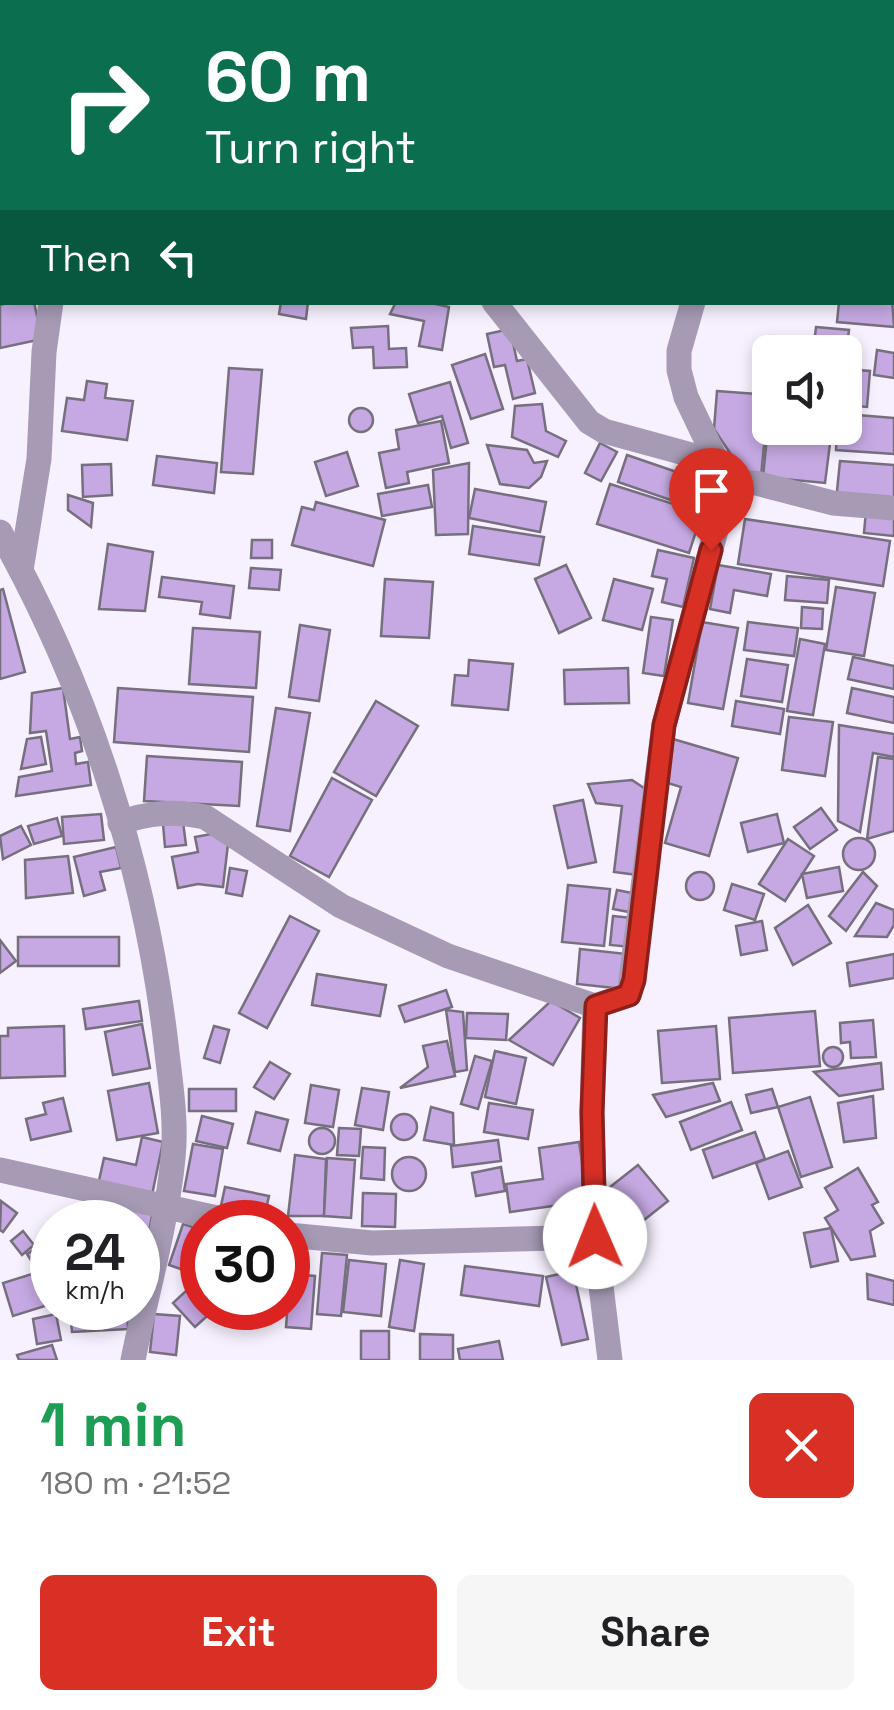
<!DOCTYPE html>
<html lang="en">
<head>
<meta charset="utf-8">
<style>
	:root { --surface:#fff; --page:#f6f6f6; --text:#202124; --muted:#757577; --accent:#d93025 }
	body { margin:0; font-family:"Space Grotesk",sans-serif; background:var(--page); color:var(--text); height:100vh; display:flex; flex-direction:column; font-size:38px; white-space:nowrap }
	* { box-sizing:border-box; margin:0 }
	p { font-size:32px; color:var(--muted) }
	.icon { flex:none; width:55px; height:55px; fill:none; stroke:currentColor; stroke-width:2; stroke-linecap:round; stroke-linejoin:round }
	.map { position:relative; height:1360px; overflow:hidden }
	.sheet { display:flex; flex-direction:column; background:var(--surface); flex:1 }
	.sheet>* { flex:none }
	.banner { position:absolute; left:0px; top:0px; width:895px; height:305px; box-shadow:0 5px 15px #0003; background:#0b6e4f; color:#fff; overflow:hidden }
	.fabs { position:absolute; left:752px; top:335px; display:grid; gap:20px }
	.fabs a { display:grid; place-items:center; width:110px; height:110px; border-radius:15px; background:var(--surface); box-shadow:0 5px 15px #0003; font-size:50px }
	.speed { position:absolute; left:30px; top:1200px; display:flex; gap:20px; font-size:50px; font-weight:700; text-align:center }
	.speed>* { display:grid; place-content:center; width:130px; height:130px; border-radius:50%; background:var(--surface); box-shadow:0 5px 15px #0003; line-height:1 }
	.speed small { font-size:25px; font-weight:400 }
	.speed .limit { border:15px solid #d22; background:#fff; color:#111 }
	.pin { position:absolute; display:grid; place-items:center; width:85px; height:85px; color:#fff; margin:-102px -42px; border-radius:50% 50% 50% 0; rotate:-45deg; box-shadow:0 0 10px #0007 }
	.pin .icon { rotate:45deg }
	.me { position:absolute; width:110px; margin:-55px; rotate:359deg; stroke-linejoin:round; filter:drop-shadow(0 0 8px #0008) }
	.turn { display:flex; align-items:center; gap:35px; height:210px; padding:0 40px; font-size:45px }
	.turn .icon { width:130px; height:130px; stroke-width:2.5 }
	.turn b { display:block; font-size:70px; line-height:85px }
	.then { display:flex; align-items:center; height:95px; padding:0 40px; background:#0003; gap:20px; font-size:38px }
	.round { display:grid; place-items:center; flex:none; width:105px; height:105px; border-radius:15px; background:var(--page) }
	.headline { display:flex; align-items:center; justify-content:space-between; height:170px; padding:0 40px }
	h1 { font-size:60px; font-weight:600; line-height:75px; color:#1e9e55 }
	.action { display:flex; gap:20px; margin-top:auto; padding:20px 40px }
	.action a { flex:1; height:115px; border-radius:15px; background:var(--accent); color:#fff; font-size:40px; font-weight:600; line-height:115px; text-align:center }
	.action a+a { background:var(--page); color:var(--text) }
	.map>svg:first-child { display:block }
</style>
</head>
<body>
<div class="map">
<svg width="894" height="1360" viewBox="0 0 894 1360">
	<rect width="100%" height="100%" fill="#f7f0fe"/>
	<g fill="#c6a9e3" stroke="#766f7e" stroke-width="2.5">
		<polygon points="892,299 894,327 837,322 839,302 892,302"/>
		<polygon points="11,302 34,302 42,339 0,348 0,305"/>
		<polygon points="281,302 308,302 306,319 279,314"/>
		<polygon points="396,302 427,302 449,307 442,350 419,346 424,321 390,314"/>
		<polygon points="388,326 389,349 406,348 407,367 374,368 373,347 353,348 351,328"/>
		<polygon points="816,327 849,330 845,361 845,352 813,352"/>
		<polygon points="510,329 517,361 527,359 535,393 513,399 505,365 494,367 487,334"/>
		<polygon points="877,350 894,353 894,378 874,375"/>
		<polygon points="485,354 503,409 471,419 452,365"/>
		<polygon points="229,368 262,370 253,474 221,472"/>
		<polygon points="845,369 870,371 867,407 845,405"/>
		<polygon points="87,381 107,384 105,398 133,401 127,440 62,431 67,398 84,400"/>
		<polygon points="450,382 468,443 451,448 442,416 418,423 409,394"/>
		<polygon points="717,391 769,395 761,476 744,474 714,429"/>
		<polygon points="542,404 546,431 566,441 558,457 512,437 515,406"/>
		<circle cx="361" cy="420" r="12"/>
		<polygon points="770,408 770,428 832,428 825,483 763,477"/>
		<polygon points="845,414 894,418 894,454 836,450 837,428 845,428"/>
		<polygon points="441,421 449,463 407,472 409,483 386,488 379,453 399,449 396,430"/>
		<polygon points="600,443 617,452 601,481 585,473"/>
		<polygon points="487,445 527,450 534,463 547,461 541,477 529,488 500,484"/>
		<polygon points="347,452 358,486 326,496 315,462"/>
		<polygon points="627,455 706,482 697,509 618,482"/>
		<polygon points="157,456 217,463 214,493 153,485"/>
		<polygon points="840,461 894,465 894,505 836,501"/>
		<polygon points="469,463 468,534 436,535 433,470"/>
		<polygon points="111,464 112,495 83,497 82,465"/>
		<polygon points="610,484 702,513 689,553 597,524"/>
		<polygon points="428,485 432,507 382,516 378,494"/>
		<polygon points="475,489 546,502 540,532 469,518"/>
		<polygon points="68,495 93,503 91,527 68,510"/>
		<polygon points="316,502 385,520 373,566 292,545 302,507 314,510"/>
		<polygon points="866,511 894,513 894,536 864,533"/>
		<polygon points="745,519 890,541 883,586 738,564"/>
		<polygon points="473,526 544,537 539,565 469,554"/>
		<polygon points="252,540 272,540 272,558 251,558"/>
		<polygon points="108,544 153,552 145,611 99,609"/>
		<polygon points="658,550 694,558 683,607 662,602 667,579 652,576"/>
		<polygon points="566,565 591,618 559,633 535,579"/>
		<polygon points="718,565 771,574 767,596 734,590 730,613 710,609"/>
		<polygon points="251,568 281,570 279,590 249,588"/>
		<polygon points="787,576 829,580 827,603 785,600"/>
		<polygon points="162,577 234,586 230,618 200,614 202,602 159,597"/>
		<polygon points="385,579 433,582 429,638 381,636"/>
		<polygon points="614,579 653,589 642,630 603,620"/>
		<polygon points="836,587 875,593 864,656 826,650"/>
		<polygon points="3,589 25,672 0,679 0,590"/>
		<polygon points="802,607 823,609 822,629 801,628"/>
		<polygon points="651,617 673,620 664,676 643,673"/>
		<polygon points="702,622 738,628 723,709 688,703"/>
		<polygon points="748,622 798,628 794,656 744,650"/>
		<polygon points="300,625 330,630 319,701 289,697"/>
		<polygon points="193,628 260,632 256,688 189,684"/>
		<polygon points="800,639 825,644 813,715 787,711"/>
		<polygon points="853,657 894,666 894,689 848,679"/>
		<polygon points="747,659 788,665 782,702 741,696"/>
		<polygon points="469,660 513,664 508,710 452,705 455,675 468,676"/>
		<polygon points="628,668 629,703 565,704 564,670"/>
		<polygon points="63,688 70,739 80,737 82,751 75,753 76,764 88,762 91,785 16,796 19,777 52,771 46,731 30,733 32,693"/>
		<polygon points="118,688 253,697 249,752 114,742"/>
		<polygon points="852,688 894,697 894,723 847,713"/>
		<polygon points="376,701 418,726 376,796 334,772"/>
		<polygon points="736,701 784,709 780,734 732,726"/>
		<polygon points="276,708 310,713 290,831 257,826"/>
		<polygon points="789,717 833,722 825,776 782,770"/>
		<polygon points="839,725 894,734 894,757 873,753 860,832 838,821"/>
		<polygon points="41,737 46,764 21,769 27,739"/>
		<polygon points="673,739 738,758 709,856 665,843 681,787 661,781"/>
		<polygon points="147,756 242,762 239,806 144,801"/>
		<polygon points="878,757 894,759 894,831 867,839"/>
		<polygon points="332,778 372,800 329,877 290,856"/>
		<polygon points="632,780 650,792 638,875 614,872 622,806 596,803 588,784"/>
		<polygon points="583,800 596,862 568,868 554,806"/>
		<polygon points="821,808 837,830 810,849 794,827"/>
		<polygon points="101,814 104,840 64,844 62,817"/>
		<polygon points="777,814 784,843 748,852 741,823"/>
		<polygon points="57,818 62,836 34,844 28,826"/>
		<polygon points="183,822 186,845 165,847 163,824"/>
		<polygon points="21,826 31,845 3,859 0,836"/>
		<polygon points="211,834 228,844 223,887 198,884 178,888 172,857 198,852 195,837"/>
		<circle cx="859" cy="854" r="16"/>
		<polygon points="788,839 814,856 785,901 759,884"/>
		<polygon points="116,847 121,868 100,872 105,890 84,896 74,857"/>
		<polygon points="68,856 73,893 26,898 25,860"/>
		<polygon points="839,867 843,891 807,898 802,874"/>
		<polygon points="230,868 247,871 242,896 226,893"/>
		<circle cx="700" cy="886" r="14"/>
		<polygon points="863,872 877,886 846,931 829,916"/>
		<polygon points="732,884 764,894 755,920 724,910"/>
		<polygon points="568,885 610,889 604,946 562,942"/>
		<polygon points="617,890 637,894 634,913 613,909"/>
		<polygon points="876,903 894,910 894,925 887,937 855,936"/>
		<polygon points="808,905 831,943 793,965 775,928"/>
		<polygon points="290,916 319,931 267,1028 239,1013"/>
		<polygon points="613,916 633,918 631,947 610,945"/>
		<polygon points="762,921 767,950 741,955 736,926"/>
		<rect x="18" y="937" width="101" height="29"/>
		<polygon points="0,940 16,961 0,973"/>
		<polygon points="580,949 627,954 624,989 577,984"/>
		<polygon points="894,954 894,978 850,986 847,963"/>
		<polygon points="317,974 386,985 380,1016 312,1005"/>
		<polygon points="446,990 452,1007 405,1022 399,1006"/>
		<polygon points="139,1001 142,1021 86,1029 83,1009"/>
		<polygon points="551,1001 580,1018 553,1065 509,1040"/>
		<polygon points="446,1010 463,1012 467,1070 455,1072"/>
		<polygon points="815,1011 820,1066 733,1073 729,1018"/>
		<polygon points="467,1013 508,1014 506,1040 466,1038"/>
		<polygon points="873,1020 876,1057 851,1058 850,1042 841,1043 840,1023"/>
		<polygon points="142,1024 150,1068 113,1075 105,1032"/>
		<polygon points="64,1026 65,1076 0,1078 0,1036 8,1036 8,1028"/>
		<polygon points="214,1026 229,1030 220,1063 204,1058"/>
		<polygon points="716,1026 720,1079 662,1083 658,1031"/>
		<polygon points="447,1041 455,1076 400,1088 428,1067 423,1046"/>
		<circle cx="833" cy="1057" r="10"/>
		<polygon points="495,1051 526,1058 516,1104 485,1097"/>
		<polygon points="475,1056 492,1061 478,1109 461,1104"/>
		<polygon points="270,1062 290,1074 274,1099 254,1087"/>
		<polygon points="881,1063 883,1089 839,1096 814,1072"/>
		<polygon points="149,1083 158,1133 117,1140 108,1091"/>
		<polygon points="713,1083 720,1101 666,1117 653,1095"/>
		<polygon points="311,1085 339,1090 333,1127 305,1123"/>
		<polygon points="362,1088 389,1092 383,1130 355,1125"/>
		<rect x="189" y="1089" width="47" height="22"/>
		<polygon points="772,1089 778,1107 751,1113 746,1095"/>
		<polygon points="873,1096 876,1138 844,1142 838,1103"/>
		<polygon points="810,1097 832,1167 801,1177 778,1107"/>
		<polygon points="63,1098 71,1131 31,1140 26,1119 46,1114 43,1103"/>
		<polygon points="731,1102 742,1130 691,1150 680,1122"/>
		<polygon points="489,1103 533,1110 528,1139 484,1132"/>
		<polygon points="431,1107 453,1113 454,1145 424,1140"/>
		<polygon points="256,1112 288,1120 280,1151 248,1143"/>
		<circle cx="404" cy="1127" r="13"/>
		<polygon points="202,1116 233,1124 227,1148 196,1141"/>
		<circle cx="322" cy="1141" r="13"/>
		<polygon points="339,1128 361,1129 359,1156 337,1155"/>
		<polygon points="755,1132 765,1159 713,1178 703,1150"/>
		<polygon points="142,1137 163,1142 152,1195 98,1185 104,1158 136,1165"/>
		<polygon points="498,1140 501,1161 453,1167 451,1146"/>
		<polygon points="579,1142 588,1201 510,1212 506,1184 543,1179 539,1148"/>
		<polygon points="193,1144 223,1149 215,1196 184,1191"/>
		<polygon points="363,1147 385,1148 384,1180 361,1178"/>
		<polygon points="788,1151 802,1187 769,1199 756,1163"/>
		<polygon points="295,1155 326,1159 324,1216 288,1216"/>
		<circle cx="409" cy="1174" r="17"/>
		<polygon points="327,1158 355,1160 351,1218 324,1216"/>
		<polygon points="638,1165 668,1201 634,1228 605,1191"/>
		<polygon points="501,1167 505,1191 476,1196 472,1173"/>
		<polygon points="858,1168 878,1202 872,1205 883,1223 870,1231 875,1256 851,1260 825,1218 838,1210 825,1188"/>
		<polygon points="225,1187 269,1196 263,1222 219,1215"/>
		<polygon points="363,1193 396,1194 395,1227 362,1226"/>
		<polygon points="86,1197 123,1205 119,1222 82,1216"/>
		<polygon points="1,1201 17,1213 3,1232 0,1230"/>
		<polygon points="127,1205 153,1210 138,1293 138,1222 124,1222"/>
		<polygon points="183,1224 202,1230 202,1261 198,1275 169,1265"/>
		<polygon points="831,1228 838,1261 811,1267 804,1233"/>
		<polygon points="23,1231 34,1245 22,1255 11,1241"/>
		<polygon points="49,1240 52,1246 52,1285 48,1288 27,1254"/>
		<polygon points="322,1253 347,1255 341,1316 317,1314"/>
		<polygon points="349,1260 386,1264 381,1316 343,1312"/>
		<polygon points="400,1260 424,1264 414,1331 389,1327"/>
		<polygon points="465,1266 543,1276 539,1306 461,1295"/>
		<polygon points="573,1271 588,1339 562,1345 546,1277"/>
		<polygon points="35,1273 45,1306 13,1316 3,1283"/>
		<polygon points="290,1274 315,1276 311,1329 286,1327"/>
		<polygon points="867,1274 894,1281 894,1305 868,1299"/>
		<polygon points="202,1276 202,1308 216,1308 195,1327 173,1303"/>
		<polygon points="127,1308 128,1329 72,1332 70,1310"/>
		<polygon points="56,1314 61,1340 37,1344 33,1319"/>
		<polygon points="154,1314 180,1316 176,1355 150,1352"/>
		<rect x="361" y="1331" width="28" height="29"/>
		<polygon points="420,1334 453,1335 453,1360 420,1360"/>
		<polygon points="499,1341 503,1360 460,1360 458,1349"/>
		<polygon points="52,1345 57,1360 19,1360 17,1355"/>
	</g>
	<g fill="none" stroke-linecap="round" stroke-linejoin="round">
		<g stroke="#a69ab4" stroke-width="25">
			<polyline points="51,0 52,2"/>
			<polyline points="786,0 786,2"/>
			<polyline points="286,2 287,0"/>
			<polyline points="892,188 894,188"/>
			<polyline points="494,302 589,422 604,431 717,462"/>
			<polyline points="722,483 756,483 833,503 894,508"/>
			<path d="M 0,532 C 88,688 145,866 166,1044 C 170,1081 177,1120 173,1158 C 167,1222 146,1296 133,1360"/>
			<polyline points="21,570 39,459 44,352 51,302"/>
			<path d="M 120,823 C 149,812 174,811 205,817 L 341,906 L 448,956 L 595,1006 L 629,995 L 664,725 L 719,519 L 722,483 L 717,462 L 686,397 L 679,370 L 679,351 L 693,302"/>
			<polyline points="595,1006 592,1112 595,1237 610,1360"/>
			<polyline points="0,1170 235,1222"/>
			<polyline points="288,1235 372,1243 595,1237"/>
		</g>
	</g>
	<g fill="none" stroke-linecap="round" stroke-linejoin="round">
		<defs>
			<polyline id="route" points="595,1237 592,1112 596,1006 629,995 634,980 664,725 711,550"/>
		</defs>
		<use href="#route" stroke="#8d1f18" stroke-width="25"/>
		<use href="#route" stroke="#d93025" stroke-width="18"/>
	</g>
</svg>
<div class="fabs">
<a><svg class="icon" aria-label="sound" viewBox="0 0 24 24"><path d="M4 9h4l5-4v14l-5-4H4zM17 9q2 3 0 6"/></svg></a>
</div>
<div class="speed"><div>24<small>km/h</small></div><div class="limit">30</div></div>
<div class="pin" style="left:711px;top:550px;background:#d93025"><svg class="icon" aria-label="arrive" viewBox="0 0 24 24"><path d="M6 21V4h12l-3 4 3 4H6"/></svg></div>
<svg class="me" style="left:595px;top:1237px" viewBox="-20 -20 40 40"><circle r="19" fill="#fff"/><path d="M0-13L10 11 0 6-10 11z" fill="#d93025"/></svg>
<div class="banner">
<div class="turn"><svg class="icon" aria-label="right" viewBox="0 0 24 24"><path d="M7 20v-9h11M14 6l5 5-5 5"/></svg><div><b>60 m</b>Turn right</div></div>
<div class="then">Then<svg class="icon" aria-label="left" viewBox="0 0 24 24"><path d="M17 20v-9H6M10 6l-5 5 5 5"/></svg></div>
</div>
</div>
<section class="sheet">
<div class="headline"><div><h1>1 min</h1><p>180 m · 21:52</p></div><a class="round" style="background:#d93025;color:#fff"><svg class="icon" aria-label="close" viewBox="0 0 24 24"><path d="M6 6l12 12M18 6L6 18"/></svg></a></div>
<div class="action"><a>Exit</a><a>Share</a></div>
</section>
</body>
</html>
